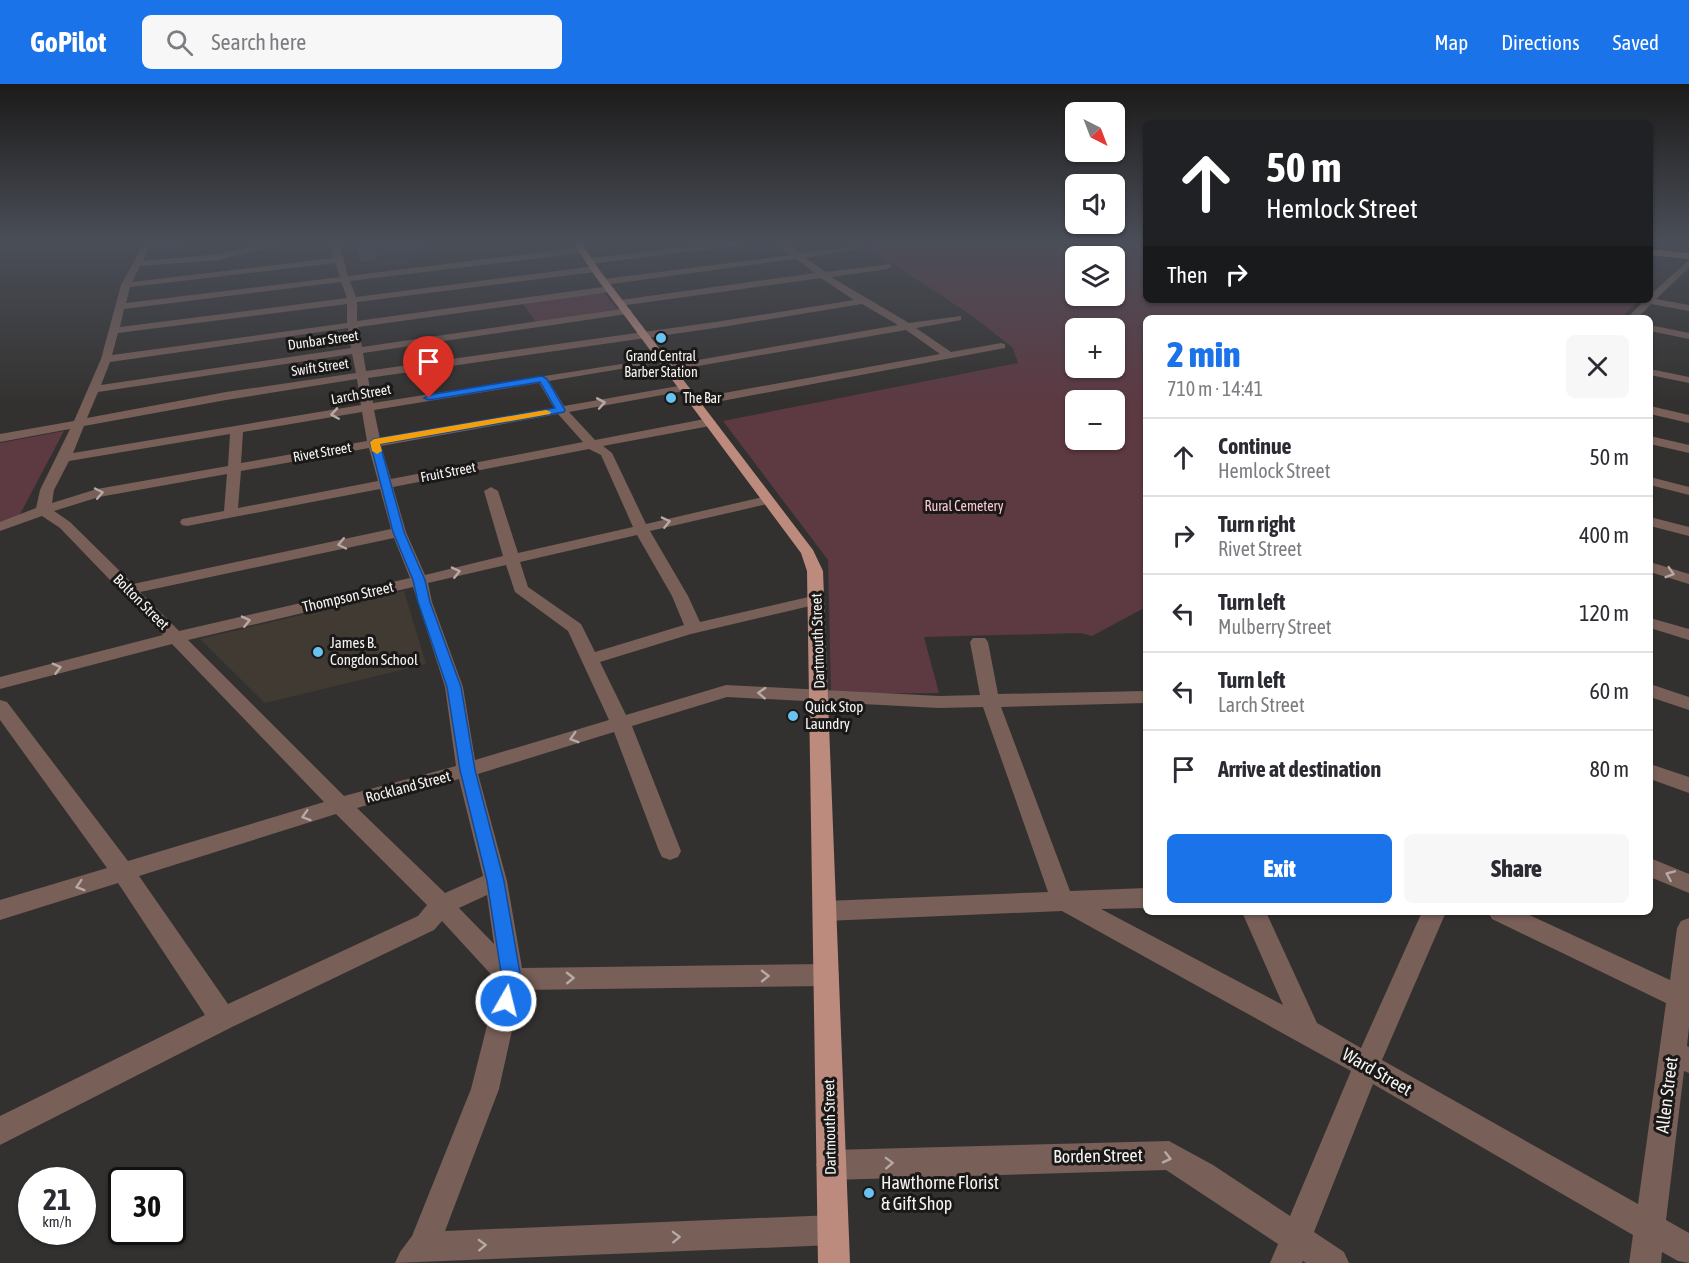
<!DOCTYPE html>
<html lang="en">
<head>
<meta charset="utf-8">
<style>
	:root { --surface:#fff; --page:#f7f7f7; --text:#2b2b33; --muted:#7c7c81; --line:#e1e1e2; --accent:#1a73e8 }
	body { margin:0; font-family:"Asap Condensed",sans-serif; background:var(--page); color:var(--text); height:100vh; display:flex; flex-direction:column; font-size:22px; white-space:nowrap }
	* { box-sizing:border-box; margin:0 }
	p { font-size:20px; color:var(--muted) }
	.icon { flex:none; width:33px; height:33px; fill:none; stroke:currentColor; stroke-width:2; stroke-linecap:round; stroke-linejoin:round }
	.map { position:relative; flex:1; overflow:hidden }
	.panel { position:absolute; left:1143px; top:231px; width:510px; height:600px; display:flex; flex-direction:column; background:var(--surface); border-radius:9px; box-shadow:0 2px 4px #0004 }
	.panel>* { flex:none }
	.banner { position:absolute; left:1143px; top:36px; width:510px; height:183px; border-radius:9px; box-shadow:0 2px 4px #0004; background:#202124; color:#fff; overflow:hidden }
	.needle { width:39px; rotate:138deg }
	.buttons { position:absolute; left:1065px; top:18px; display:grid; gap:12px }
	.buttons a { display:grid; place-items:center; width:60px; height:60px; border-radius:9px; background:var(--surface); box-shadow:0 2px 4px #0004; font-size:30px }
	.speed { position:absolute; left:18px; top:1083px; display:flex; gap:12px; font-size:30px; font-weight:700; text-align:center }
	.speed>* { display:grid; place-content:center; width:78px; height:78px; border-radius:50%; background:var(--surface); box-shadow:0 2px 4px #0004; line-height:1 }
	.speed small { font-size:15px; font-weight:400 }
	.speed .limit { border:3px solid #111; border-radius:9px; background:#fff; color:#111 }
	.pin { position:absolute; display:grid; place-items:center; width:51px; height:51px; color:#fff; margin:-62px -26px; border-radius:50% 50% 50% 0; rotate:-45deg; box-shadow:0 0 6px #0007 }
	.pin .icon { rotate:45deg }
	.me { position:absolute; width:66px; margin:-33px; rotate:8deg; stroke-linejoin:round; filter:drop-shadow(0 0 4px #0008) }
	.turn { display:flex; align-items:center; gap:21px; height:126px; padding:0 24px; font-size:27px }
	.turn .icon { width:78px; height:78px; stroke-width:2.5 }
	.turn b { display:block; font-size:42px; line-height:51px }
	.then { display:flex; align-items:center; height:57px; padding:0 24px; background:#0003; gap:12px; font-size:22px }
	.round { display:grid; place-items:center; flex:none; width:63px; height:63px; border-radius:9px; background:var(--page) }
	.overview { display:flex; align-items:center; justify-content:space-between; height:102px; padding:0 24px }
	h1 { font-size:36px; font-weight:800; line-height:45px; color:var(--accent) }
	.primary-button { display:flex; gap:12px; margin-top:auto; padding:12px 24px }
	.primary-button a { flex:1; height:69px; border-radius:9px; background:var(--accent); color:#fff; font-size:24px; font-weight:800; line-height:69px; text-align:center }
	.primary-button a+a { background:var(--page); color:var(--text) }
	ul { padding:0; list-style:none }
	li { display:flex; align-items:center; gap:18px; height:78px; padding:0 24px; border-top:2px solid var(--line) }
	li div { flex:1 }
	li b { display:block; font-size:22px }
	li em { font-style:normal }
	header { display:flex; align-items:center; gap:36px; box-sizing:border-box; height:84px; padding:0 30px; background:var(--accent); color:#fff }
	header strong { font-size:28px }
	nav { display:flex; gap:33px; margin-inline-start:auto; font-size:21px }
	.search { width:420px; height:54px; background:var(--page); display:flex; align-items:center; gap:15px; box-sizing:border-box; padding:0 21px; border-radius:9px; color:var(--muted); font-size:22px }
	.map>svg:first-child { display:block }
</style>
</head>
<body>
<header>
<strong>GoPilot</strong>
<div class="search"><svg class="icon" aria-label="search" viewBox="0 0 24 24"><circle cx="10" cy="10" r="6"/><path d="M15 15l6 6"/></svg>Search here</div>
<nav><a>Map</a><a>Directions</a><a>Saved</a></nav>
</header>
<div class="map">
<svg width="1689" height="1179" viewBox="0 0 1689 1179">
	<rect width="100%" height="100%" fill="#33312f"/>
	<polygon fill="#403a33" points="404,507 426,580 265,619 200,555"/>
	<g fill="#5d3942" fill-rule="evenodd">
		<path d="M 858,157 L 1146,157 L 1146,216 L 1639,216 L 1621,234 L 1146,234 L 1146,523 L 1092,552 L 1081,549 L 924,553 L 939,609 L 831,610 L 828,476 L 723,337 L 1018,279 L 1013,264 L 971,231 ZM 1076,172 L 1114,172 L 1114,212 L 1076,212 ZM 1076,244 L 1114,244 L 1114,284 L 1076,284 ZM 1076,316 L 1114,316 L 1114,356 L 1076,356 Z"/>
		<polygon points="603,208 618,225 536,238 523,220"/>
		<polygon points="64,347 19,432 0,439 0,359"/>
	</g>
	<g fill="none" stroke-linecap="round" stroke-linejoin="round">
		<g fill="#785f58" fill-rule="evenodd">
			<path d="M 145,157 L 153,157 L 152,160 L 202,157 L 198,159 L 149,165 L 143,177 L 219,170 L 282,157 L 297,157 L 219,176 L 140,182 L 132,198 L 333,174 L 331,157 L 339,157 L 348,192 L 583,163 L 587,166 L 583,169 L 350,197 L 356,213 L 595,182 L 599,185 L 595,188 L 357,218 L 357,237 L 610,202 L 615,205 L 610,208 L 358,243 L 362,263 L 627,224 L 632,227 L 627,230 L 363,269 L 366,287 L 722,237 L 854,216 L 821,194 L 620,222 L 615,219 L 620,216 L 815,189 L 796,175 L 604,201 L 599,198 L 604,195 L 791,171 L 774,157 L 783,157 L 800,169 L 860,162 L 864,164 L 806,174 L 825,188 L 891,180 L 892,182 L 888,185 L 831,193 L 909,239 L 961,232 L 961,236 L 916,244 L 951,268 L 1001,259 L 1005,260 L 1005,264 L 695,322 L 689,318 L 691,315 L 940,270 L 906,246 L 669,287 L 663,284 L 669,281 L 898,241 L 862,220 L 722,243 L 368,294 L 373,319 L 666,273 L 667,275 L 662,278 L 549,297 L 564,322 L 684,301 L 690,304 L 684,307 L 569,328 L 595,356 L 710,334 L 716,338 L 710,342 L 603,362 L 612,369 L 646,440 L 767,412 L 774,416 L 772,419 L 650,447 L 688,512 L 700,538 L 817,511 L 825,516 L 823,519 L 691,550 L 600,578 L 626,631 L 726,601 L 939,612 L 980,611 L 970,558 L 973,554 L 985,554 L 988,558 L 998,610 L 1146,607 L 1146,619 L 1001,623 L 1070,807 L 1146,804 L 1146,824 L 1101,825 L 1283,921 L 1242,828 L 1266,828 L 1317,939 L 1361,964 L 1422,828 L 1446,828 L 1382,976 L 1638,1120 L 1666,919 L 1492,835 L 1488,828 L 1523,828 L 1670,896 L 1677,844 L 1681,837 L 1689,834 L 1689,943 L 1687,962 L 1689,963 L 1689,989 L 1684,987 L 1666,1136 L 1689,1149 L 1689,1179 L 1678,1177 L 1662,1168 L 1661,1179 L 1629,1179 L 1633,1151 L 1373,1000 L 1314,1148 L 1344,1168 L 1349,1179 L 1306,1179 L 1303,1177 L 1302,1179 L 1270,1179 L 1278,1160 L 1166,1086 L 831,1096 L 821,1091 L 816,1081 L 821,1071 L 831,1066 L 1169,1057 L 1213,1081 L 1290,1132 L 1351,987 L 1062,827 L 825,837 L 817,834 L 813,827 L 817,820 L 825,817 L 1048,808 L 983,623 L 939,624 L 727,613 L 632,642 L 681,767 L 678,773 L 670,776 L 662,773 L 659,767 L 614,648 L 478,690 L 507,797 L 522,884 L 827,880 L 836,883 L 839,891 L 836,899 L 827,902 L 521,906 L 499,1005 L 445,1147 L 833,1131 L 844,1135 L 848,1146 L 844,1157 L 833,1161 L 395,1179 L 400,1168 L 412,1152 L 471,1005 L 498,898 L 442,837 L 434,846 L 232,943 L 0,1061 L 0,1032 L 205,931 L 118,799 L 0,836 L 0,816 L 107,784 L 0,636 L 0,616 L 7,618 L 128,777 L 324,718 L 172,560 L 0,605 L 0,593 L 163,551 L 60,444 L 42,432 L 0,447 L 0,438 L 36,424 L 40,406 L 70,345 L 0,358 L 0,350 L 74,337 L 101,275 L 121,201 ZM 335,179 L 340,193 L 126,219 L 130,203 ZM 341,198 L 347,214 L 120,243 L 124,225 ZM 347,220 L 347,239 L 112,271 L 118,249 ZM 348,244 L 351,264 L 101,301 L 110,278 ZM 352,270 L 356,289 L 226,308 L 87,334 L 98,308 ZM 357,295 L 361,321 L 73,369 L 84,342 L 226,316 ZM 539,299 L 554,324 L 380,355 L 374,326 ZM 362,328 L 367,357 L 241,379 L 243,348 ZM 558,330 L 583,358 L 391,395 L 381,362 ZM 230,350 L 228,382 L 97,405 L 52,419 L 54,406 L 69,377 ZM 369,364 L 378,397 L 238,424 L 241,387 ZM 589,365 L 601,371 L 633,443 L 518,469 L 498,407 L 491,403 L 484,407 L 503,472 L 425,491 L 406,448 L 393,403 ZM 227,390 L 224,427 L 182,435 L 180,438 L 182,441 L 187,442 L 380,405 L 391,445 L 133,500 L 70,438 L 54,427 L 99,413 ZM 637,451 L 672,512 L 684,541 L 595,568 L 581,540 L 528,503 L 520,478 ZM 394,454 L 410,494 L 179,547 L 140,508 ZM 506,481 L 515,508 L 568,547 L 609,636 L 475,676 L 463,603 L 432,518 L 428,499 ZM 413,503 L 445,603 L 456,682 L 344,712 L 188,556 ZM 459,695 L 483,792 L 445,809 L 357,724 ZM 336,730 L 427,821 L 418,832 L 228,920 L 139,792 ZM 487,811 L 494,860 L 459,824 Z"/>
			<polygon points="740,157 763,157 759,159 590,180 586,177 590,174"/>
			<polygon points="1689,176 1689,184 1656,215 1689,221 1689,227 1651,220 1638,234 1627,234 1645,216 1650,216 1650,211"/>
			<polygon points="1650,241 1689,249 1689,255 1650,247"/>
			<polygon points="1650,285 1689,293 1689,299 1650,291"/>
			<polygon points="1650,322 1689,331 1689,339 1650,330"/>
			<polygon points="1650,352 1689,361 1689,369 1650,360"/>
			<polygon points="1650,393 1689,403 1689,411 1650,401"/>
			<polygon points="1650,433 1689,443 1689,452 1650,442"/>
			<polygon points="1650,478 1689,490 1689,500 1650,488"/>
			<polygon points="1650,534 1689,545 1689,556 1650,544"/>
			<polygon points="1650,600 1689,613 1689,626 1650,613"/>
			<polygon points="1650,680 1689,693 1689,709 1650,695"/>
			<polygon points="1650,774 1689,790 1689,809 1650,793"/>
		</g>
		<g fill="#bd8b7e" fill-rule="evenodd">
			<polygon points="572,157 580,157 601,188 813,466 823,487 850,1179 818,1179 807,487 801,469 595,192"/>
			<polygon points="1650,165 1689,169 1689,175 1650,171"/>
		</g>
	</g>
	<g fill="#343432">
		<polygon points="427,158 430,168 425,169 425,178 379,183 376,173 423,159"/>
		<polygon points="377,176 380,186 362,188 359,178"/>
	</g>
	<polygon fill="#4a4a47" stroke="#343432" stroke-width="1.5" points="356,157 427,157 427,158 423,159 422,168 376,173 377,176 359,178"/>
	<defs><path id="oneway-chevron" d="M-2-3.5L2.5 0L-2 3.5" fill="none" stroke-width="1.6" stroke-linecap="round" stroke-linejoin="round" transform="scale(1.5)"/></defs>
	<g stroke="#b7aaa6">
		<use href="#oneway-chevron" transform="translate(601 319) rotate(-10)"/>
		<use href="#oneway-chevron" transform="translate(335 330) rotate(171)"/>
		<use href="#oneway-chevron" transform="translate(99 409) rotate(-12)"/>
		<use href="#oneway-chevron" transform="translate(666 438) rotate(-13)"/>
		<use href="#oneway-chevron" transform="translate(342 460) rotate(168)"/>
		<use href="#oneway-chevron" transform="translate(456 488) rotate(-13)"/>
		<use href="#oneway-chevron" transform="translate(1670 489) rotate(17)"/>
		<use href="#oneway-chevron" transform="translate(246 537) rotate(-13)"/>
		<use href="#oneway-chevron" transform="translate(57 584) rotate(-15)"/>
		<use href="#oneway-chevron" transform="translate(762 609) rotate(-177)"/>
		<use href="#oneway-chevron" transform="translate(574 654) rotate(163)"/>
		<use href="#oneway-chevron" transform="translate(306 732) rotate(163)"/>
		<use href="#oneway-chevron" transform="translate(1670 791) rotate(-157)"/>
		<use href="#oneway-chevron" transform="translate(80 802) rotate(163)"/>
		<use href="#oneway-chevron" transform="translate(765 892) rotate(-1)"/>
		<use href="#oneway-chevron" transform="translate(570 894) rotate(-1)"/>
		<use href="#oneway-chevron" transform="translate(1167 1074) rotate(14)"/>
		<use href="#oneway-chevron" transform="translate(889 1079) rotate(-2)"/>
		<use href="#oneway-chevron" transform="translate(676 1153) rotate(-2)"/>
		<use href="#oneway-chevron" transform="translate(482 1161) rotate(-2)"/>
	</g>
	<linearGradient id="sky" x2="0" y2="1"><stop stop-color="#1c1b1a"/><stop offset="0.49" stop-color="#4a4e58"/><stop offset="1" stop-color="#4a4e58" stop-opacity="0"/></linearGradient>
	<rect width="1689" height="322" fill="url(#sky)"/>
	<polygon fill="#1a73e8" stroke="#114b97" stroke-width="1.5" points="542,292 547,295 565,326 564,328 380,360 404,448 425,496 430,518 461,603 475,686 504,797 521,895 513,923 506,926 499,923 496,917 502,895 487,797 460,686 447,603 418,518 413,496 393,448 370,358 374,355 555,324 540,298 429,316 424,314 429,311"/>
	<polygon fill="#f59e0b" points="546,326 551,328 550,330 380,360 382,367 377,370 372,367 370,358 374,355"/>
	<g fill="#69c3f1" stroke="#1a1918" stroke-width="2">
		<circle cx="661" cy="254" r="6"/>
		<circle cx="671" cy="314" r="6"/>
		<circle cx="318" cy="568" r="6"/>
		<circle cx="793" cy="632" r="6"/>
		<circle cx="869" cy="1109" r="6"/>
	</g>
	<g text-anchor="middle" stroke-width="6" stroke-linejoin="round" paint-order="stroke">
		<g font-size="14" fill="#f6f4f3" stroke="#1a1918">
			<text transform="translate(323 256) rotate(-8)" y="5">Dunbar Street</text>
			<text transform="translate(320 283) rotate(-8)" y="5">Swift Street</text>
			<text transform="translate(361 310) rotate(-10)" y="5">Larch Street</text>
			<text transform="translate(322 368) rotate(-10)" y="5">Rivet Street</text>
			<text transform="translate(448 388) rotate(-11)" y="5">Fruit Street</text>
		</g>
		<g font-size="14" fill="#f6f4f3" stroke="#1a1918">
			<text x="661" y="277">Grand Central<tspan x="661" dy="16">Barber Station</tspan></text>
			<text x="683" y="319" text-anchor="start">The Bar</text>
		</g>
		<g font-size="14" fill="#fec8d5" stroke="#1a1918">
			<text x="964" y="427">Rural Cemetery</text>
		</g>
		<g font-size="15" fill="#f6f4f3" stroke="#1a1918">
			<text transform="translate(348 513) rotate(-13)" y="5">Thompson Street</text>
			<text transform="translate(141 518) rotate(45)" y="5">Bolton Street</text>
			<text transform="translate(818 557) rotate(-92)" y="5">Dartmouth Street</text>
			<text transform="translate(408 703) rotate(-15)" y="5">Rockland Street</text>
			<text transform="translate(830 1043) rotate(-91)" y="5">Dartmouth Street</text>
		</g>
		<g font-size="15" fill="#f6f4f3" stroke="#1a1918" text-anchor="start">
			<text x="330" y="564">James B.<tspan x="330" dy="17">Congdon School</tspan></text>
			<text x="805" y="628">Quick Stop<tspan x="805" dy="17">Laundry</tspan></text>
		</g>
		<g font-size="18" fill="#f6f4f3" stroke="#1a1918">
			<text transform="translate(1377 988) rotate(30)" y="6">Ward Street</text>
			<text transform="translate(1667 1011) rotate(-83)" y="6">Allen Street</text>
			<text transform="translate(1098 1072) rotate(-1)" y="6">Borden Street</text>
		</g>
		<g font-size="18" fill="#f6f4f3" stroke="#1a1918" text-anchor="start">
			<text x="881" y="1105">Hawthorne Florist<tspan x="881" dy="21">&amp; Gift Shop</tspan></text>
		</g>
	</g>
</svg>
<div class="buttons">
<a><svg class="needle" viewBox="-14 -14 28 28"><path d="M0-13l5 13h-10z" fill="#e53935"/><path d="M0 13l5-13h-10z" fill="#7c7c81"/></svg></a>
<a><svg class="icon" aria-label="sound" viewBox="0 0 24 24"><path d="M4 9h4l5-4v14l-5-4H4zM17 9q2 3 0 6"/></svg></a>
<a><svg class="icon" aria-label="layers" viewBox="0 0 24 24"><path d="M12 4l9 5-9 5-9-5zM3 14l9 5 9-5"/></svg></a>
<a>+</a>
<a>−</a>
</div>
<div class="speed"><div>21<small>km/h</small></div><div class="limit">30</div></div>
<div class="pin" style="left:429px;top:314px;background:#d93025"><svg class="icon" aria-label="arrive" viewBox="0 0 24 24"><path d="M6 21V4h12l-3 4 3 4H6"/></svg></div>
<svg class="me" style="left:506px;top:917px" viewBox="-20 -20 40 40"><circle r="17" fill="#1a73e8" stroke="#fff" stroke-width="3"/><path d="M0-11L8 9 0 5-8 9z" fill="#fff"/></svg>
<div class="banner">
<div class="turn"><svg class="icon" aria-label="ahead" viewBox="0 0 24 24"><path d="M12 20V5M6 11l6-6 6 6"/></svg><div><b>50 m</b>Hemlock Street</div></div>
<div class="then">Then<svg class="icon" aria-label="right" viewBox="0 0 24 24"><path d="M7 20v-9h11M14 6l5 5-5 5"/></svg></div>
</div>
<section class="panel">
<div class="overview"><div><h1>2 min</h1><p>710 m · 14:41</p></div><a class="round"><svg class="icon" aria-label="close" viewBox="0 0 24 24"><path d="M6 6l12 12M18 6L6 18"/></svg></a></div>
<ul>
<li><svg class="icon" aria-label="ahead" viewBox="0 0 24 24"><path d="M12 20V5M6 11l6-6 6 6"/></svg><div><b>Continue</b><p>Hemlock Street</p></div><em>50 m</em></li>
<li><svg class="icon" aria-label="right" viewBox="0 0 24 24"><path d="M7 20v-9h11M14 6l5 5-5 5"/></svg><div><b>Turn right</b><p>Rivet Street</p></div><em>400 m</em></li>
<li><svg class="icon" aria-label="left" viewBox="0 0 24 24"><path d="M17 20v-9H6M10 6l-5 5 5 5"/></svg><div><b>Turn left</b><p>Mulberry Street</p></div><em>120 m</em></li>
<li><svg class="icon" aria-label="left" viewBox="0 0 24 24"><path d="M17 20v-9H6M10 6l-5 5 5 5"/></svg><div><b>Turn left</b><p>Larch Street</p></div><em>60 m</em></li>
<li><svg class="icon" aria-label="arrive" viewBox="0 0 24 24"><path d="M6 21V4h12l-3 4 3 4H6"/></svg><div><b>Arrive at destination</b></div><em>80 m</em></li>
</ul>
<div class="primary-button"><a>Exit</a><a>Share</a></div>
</section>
</div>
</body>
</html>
